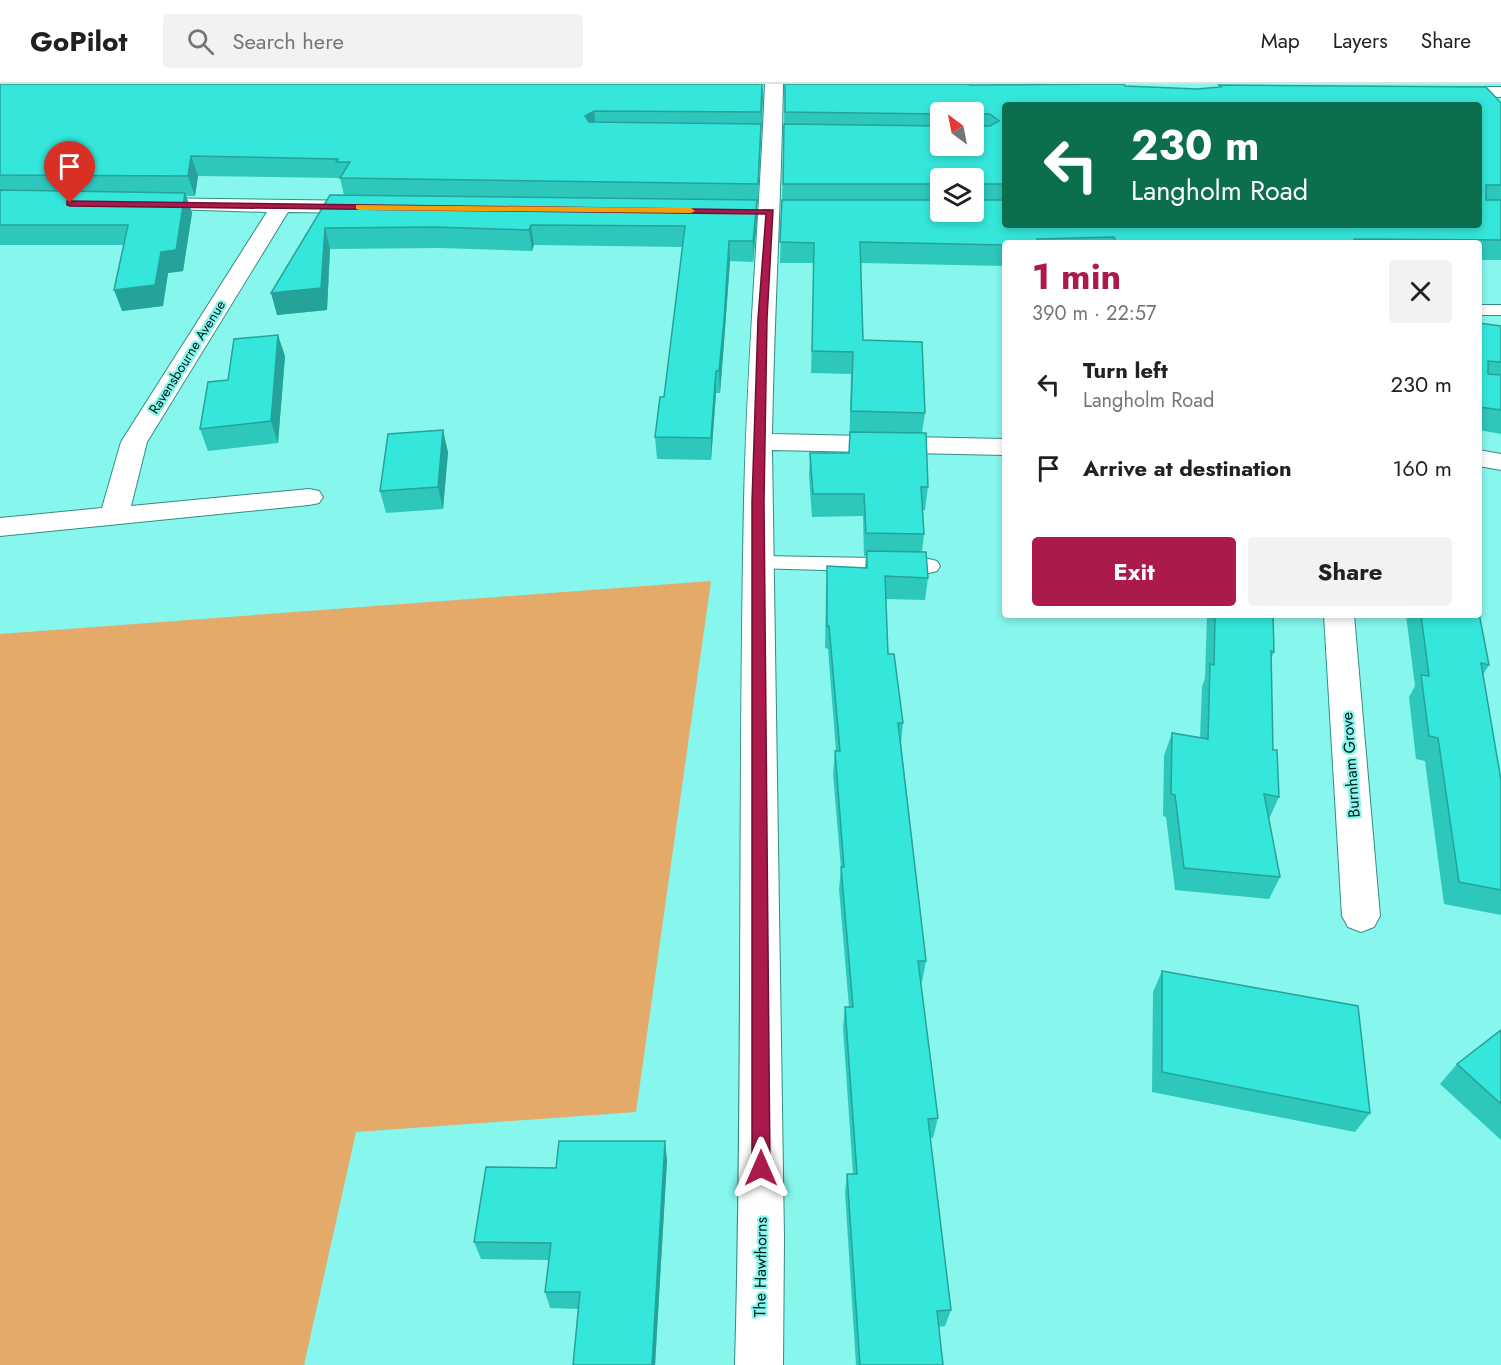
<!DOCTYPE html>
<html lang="en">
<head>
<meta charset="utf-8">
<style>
	:root { --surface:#fff; --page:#f2f2f2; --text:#202124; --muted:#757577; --line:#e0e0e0; --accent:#ab194d }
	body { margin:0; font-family:Jost,sans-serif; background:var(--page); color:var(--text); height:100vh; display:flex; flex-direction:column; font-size:22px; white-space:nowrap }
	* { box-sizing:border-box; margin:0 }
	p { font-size:20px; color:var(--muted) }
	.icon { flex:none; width:33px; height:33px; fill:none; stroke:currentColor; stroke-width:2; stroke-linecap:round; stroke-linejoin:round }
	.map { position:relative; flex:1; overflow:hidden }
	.sheet { position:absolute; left:1002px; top:156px; width:480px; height:378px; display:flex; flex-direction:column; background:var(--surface); border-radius:6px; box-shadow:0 3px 9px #0003 }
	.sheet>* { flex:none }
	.banner { position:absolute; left:1002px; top:18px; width:480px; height:126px; border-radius:6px; box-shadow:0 3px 9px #0003; background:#0b6e4f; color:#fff; overflow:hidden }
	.needle { width:39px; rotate:328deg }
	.fabs { position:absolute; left:930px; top:18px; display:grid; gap:12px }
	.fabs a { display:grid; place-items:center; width:54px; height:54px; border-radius:6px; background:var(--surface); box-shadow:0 3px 9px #0003; font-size:30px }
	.pin { position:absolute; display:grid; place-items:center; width:51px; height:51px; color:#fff; margin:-62px -26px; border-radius:50% 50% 50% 0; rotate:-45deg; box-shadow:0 0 6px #0007 }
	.pin .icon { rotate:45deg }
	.me { position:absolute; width:66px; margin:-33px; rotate:0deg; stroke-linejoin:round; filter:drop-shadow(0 0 4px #0008) }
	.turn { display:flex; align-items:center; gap:21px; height:126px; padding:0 30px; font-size:27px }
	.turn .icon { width:78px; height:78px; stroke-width:2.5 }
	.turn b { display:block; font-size:42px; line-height:51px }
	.round { display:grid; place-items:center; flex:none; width:63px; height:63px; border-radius:6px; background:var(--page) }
	.overview { display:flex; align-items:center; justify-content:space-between; height:102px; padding:0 30px }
	h1 { font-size:36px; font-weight:700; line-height:45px; color:var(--accent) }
	.action { display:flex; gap:12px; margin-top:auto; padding:12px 30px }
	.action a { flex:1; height:69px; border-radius:6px; background:var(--accent); color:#fff; font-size:24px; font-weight:700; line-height:69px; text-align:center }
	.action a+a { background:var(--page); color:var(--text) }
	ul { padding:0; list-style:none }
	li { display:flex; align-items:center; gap:18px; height:84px; padding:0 30px }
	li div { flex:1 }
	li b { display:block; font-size:22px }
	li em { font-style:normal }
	header { display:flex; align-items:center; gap:36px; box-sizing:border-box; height:84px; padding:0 30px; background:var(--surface); border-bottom:2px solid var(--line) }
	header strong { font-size:28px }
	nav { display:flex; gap:33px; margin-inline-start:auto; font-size:21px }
	.search { width:420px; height:54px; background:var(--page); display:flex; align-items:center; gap:15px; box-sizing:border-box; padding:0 21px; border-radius:6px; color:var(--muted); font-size:22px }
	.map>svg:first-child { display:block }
</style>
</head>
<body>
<header>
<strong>GoPilot</strong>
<div class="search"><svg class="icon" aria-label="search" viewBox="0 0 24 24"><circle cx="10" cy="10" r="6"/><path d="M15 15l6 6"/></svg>Search here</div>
<nav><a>Map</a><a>Layers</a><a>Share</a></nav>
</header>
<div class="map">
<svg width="1501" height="1281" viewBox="0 0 1501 1281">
	<rect width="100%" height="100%" fill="#87f6ec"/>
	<polygon fill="#e4aa6a" points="711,497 636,1028 356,1048 304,1281 0,1281 0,550"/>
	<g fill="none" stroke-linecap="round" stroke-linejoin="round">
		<defs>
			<g id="service">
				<rect x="1479" y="221" width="22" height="10"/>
				<polygon points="759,472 929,475 937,477 940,482 937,487 929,489 752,484 748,479 752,474"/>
			</g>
			<g id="minor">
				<path d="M 765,0 L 783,0 C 781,117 774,233 772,350 L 1005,355 L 1005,371 L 772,366 L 784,1154 L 783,1281 L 735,1281 C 743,993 738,706 744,418 C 747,278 759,139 765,0 Z"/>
				<polygon points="1446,3 1501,3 1501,13 1440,12 1437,8 1440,4"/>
				<polygon points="146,114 367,117 374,119 377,123 374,127 367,129 288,128 147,358 131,422 309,405 319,407 323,413 319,419 309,421 0,452 0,434 102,424 121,358 267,128 139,124 136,120 139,116"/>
				<polygon points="1479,366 1501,370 1501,386 1479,382"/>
				<polygon points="1324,531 1354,531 1380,832 1374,843 1361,848 1348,843 1342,832"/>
			</g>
		</defs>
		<use href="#service" stroke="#348c84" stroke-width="2"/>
		<use href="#minor" stroke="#348c84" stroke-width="2"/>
		<use href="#service" fill="#fff" fill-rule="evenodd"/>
		<use href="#minor" fill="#fff" fill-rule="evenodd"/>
	</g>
	<g fill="#2ec7bc" fill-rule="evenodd">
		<polygon points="0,0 763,10 758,120 757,120 757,136 753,178 730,177 724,258 720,309 716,309 711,376 657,375 655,353 664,313 683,163 534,161 532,167 440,164 330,165 327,226 277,231 344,111 340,94 198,92 195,112 186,112 192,129 183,187 168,189 163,222 122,227 124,161 0,161"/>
		<path d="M 785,0 L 1125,2 L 1197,5 L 1219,3 L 1219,1 L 1501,19 L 1501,176 L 1479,176 L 1479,159 L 1005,159 L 1005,182 L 861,179 L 863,256 L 925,329 L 922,349 L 928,403 L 925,426 L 922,426 L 924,450 L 922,468 L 928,494 L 925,516 L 886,515 L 888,570 L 903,639 L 901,659 L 926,877 L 922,898 L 921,898 L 938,1034 L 933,1054 L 930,1054 L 951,1226 L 945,1242 L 939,1243 L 943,1281 L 856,1281 L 845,1108 L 847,1090 L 853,1090 L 843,944 L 845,923 L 849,923 L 839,805 L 841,784 L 833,690 L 835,667 L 836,667 L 828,565 L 825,564 L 826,505 L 827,482 L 865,484 L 866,472 L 864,472 L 863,432 L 812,433 L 809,392 L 810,369 L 849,369 L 851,290 L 811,289 L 814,179 L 780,179 L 782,118 ZM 1005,21 L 1479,141 L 1005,141 ZM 940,28 L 974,62 L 940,62 ZM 940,94 L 974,94 L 974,128 L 940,128 Z"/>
		<polygon points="1479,239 1501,242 1501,350 1479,346"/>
		<polygon points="285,272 278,359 208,367 200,345 228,296"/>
		<polygon points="448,368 443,425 386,429 380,407"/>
		<polygon points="1207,531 1273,531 1274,568 1271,575 1273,666 1279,713 1269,735 1280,793 1269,815 1175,806 1166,733 1163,732 1164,672 1172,649 1200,654 1202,603 1205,594"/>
		<polygon points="1406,531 1479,531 1489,581 1483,591 1501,696 1501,831 1444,820 1425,677 1416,675 1409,613 1415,602"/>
		<polygon points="1162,887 1370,1029 1355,1048 1152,1008 1153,908"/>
		<polygon points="1501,946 1501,1056 1440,1000 1457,980"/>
		<polygon points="667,1076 655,1281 573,1281 578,1225 550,1224 545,1208 549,1176 481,1175 474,1158 556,1084"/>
	</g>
	<g fill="#25a299">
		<polygon points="763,0 763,10 761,47 761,28"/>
		<polygon points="594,27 596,46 585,32"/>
		<polygon points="191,72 198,92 195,112 188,92"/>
		<polygon points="977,100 974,121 974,106"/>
		<polygon points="185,109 192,129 183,187 168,189 163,222 122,227 114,206 161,168"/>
		<polygon points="757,116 757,136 753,178 753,157"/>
		<polygon points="531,141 534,161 532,167 529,146"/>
		<polygon points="325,144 330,165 327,226 277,231 271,209"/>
		<polygon points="729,157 730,177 724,258 720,309 719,287"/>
		<polygon points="278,251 285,272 278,359 271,337"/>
		<polygon points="716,287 716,309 711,376 711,354"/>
		<polygon points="443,346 448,368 443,425 438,403"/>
		<polygon points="665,1057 667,1076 655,1281 652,1281"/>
	</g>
	<g fill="#35e7db" stroke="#25a299" stroke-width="1.5" fill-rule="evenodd">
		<polygon points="0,0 762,0 761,28 594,27 585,32 589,38 761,40 758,100 340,94 350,78 336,78 338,75 191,72 188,92 0,91"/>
		<path d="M 785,0 L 970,0 L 970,1 L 1124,0 L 1125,2 L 1197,5 L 1221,3 L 1219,1 L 1486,3 L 1501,19 L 1501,101 L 1486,101 L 1486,116 L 1501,116 L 1501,156 L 1354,155 L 1353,159 L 1117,159 L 1114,153 L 1037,155 L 1038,159 L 1005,159 L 1005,161 L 860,158 L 863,256 L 922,258 L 925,329 L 851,327 L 853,268 L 812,267 L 814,159 L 780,158 L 782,116 L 940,116 L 940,128 L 974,128 L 974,116 L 1005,116 L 1005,141 L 1479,141 L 1479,21 L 1005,21 L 1005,100 L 977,100 L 974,106 L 974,94 L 940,94 L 940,100 L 783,100 L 784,40 L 940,42 L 940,62 L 974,62 L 974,28 L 940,28 L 940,30 L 785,28 ZM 975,30 L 990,30 L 999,37 L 990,42 L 976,42 L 974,40 Z"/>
		<polygon points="0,106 185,109 176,166 161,168 155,201 114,206 128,141 0,141"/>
		<polygon points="330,111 757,116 753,157 729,157 724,237 719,287 716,287 711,354 655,353 660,313 664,313 685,142 531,141 529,146 436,143 325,144 321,204 271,209"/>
		<polygon points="1479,239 1501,242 1501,278 1488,277 1488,290 1501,291 1501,326 1479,323"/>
		<polygon points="278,251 271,337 200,345 208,298 228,296 234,255"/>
		<polygon points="443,346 438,403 380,407 388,350"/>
		<polygon points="850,348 926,349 928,403 921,403 924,450 866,449 864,410 813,410 810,369 849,369"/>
		<polygon points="867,467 926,468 928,494 885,492 888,570 894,570 903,639 898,639 926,877 918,877 938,1034 928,1035 951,1226 937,1227 943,1281 860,1281 847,1090 857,1090 845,923 853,923 841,783 844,783 835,667 840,667 829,542 827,542 827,482 867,484"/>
		<polygon points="1479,529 1489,581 1481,579 1501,696 1501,806 1459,798 1438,654 1429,652 1421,591 1429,592 1421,531 1479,531"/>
		<polygon points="1215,531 1273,531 1274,568 1271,567 1273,666 1277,666 1279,713 1264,710 1280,793 1184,784 1175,711 1171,710 1172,649 1208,655 1210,580 1214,581"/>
		<polygon points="1162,887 1358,922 1370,1029 1162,988"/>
		<polygon points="1501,946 1501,1020 1457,980"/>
		<polygon points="559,1057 665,1057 652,1281 573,1281 580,1208 545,1208 551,1159 474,1158 486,1083 556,1084"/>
	</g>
	<polygon fill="#ab194d" stroke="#6f1032" stroke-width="1.5" points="67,117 773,126 767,235 764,418 770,1084 767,1090 761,1092 754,1090 752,1084 752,418 758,235 766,130 70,122 67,121"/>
	<polygon fill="#f59e0b" points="356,121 691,124 695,127 691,129 359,126 356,125"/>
	<g text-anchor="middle" stroke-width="4.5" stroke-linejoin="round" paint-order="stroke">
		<g font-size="14" fill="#021a18" stroke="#87f6ec">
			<text transform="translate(187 273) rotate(-58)" y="5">Ravensbourne Avenue</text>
		</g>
		<g font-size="16" fill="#021a18" stroke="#87f6ec">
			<text transform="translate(1350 681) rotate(-94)" y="6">Burnham Grove</text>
			<text transform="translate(760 1183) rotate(-89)" y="6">The Hawthorns</text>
		</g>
	</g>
</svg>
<div class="fabs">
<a><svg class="needle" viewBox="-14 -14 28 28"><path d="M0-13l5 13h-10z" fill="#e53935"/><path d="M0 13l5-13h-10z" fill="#757577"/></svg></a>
<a><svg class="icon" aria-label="layers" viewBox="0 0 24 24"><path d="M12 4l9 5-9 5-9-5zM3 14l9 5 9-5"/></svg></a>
</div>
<div class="pin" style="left:70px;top:119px;background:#d93025"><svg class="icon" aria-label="arrive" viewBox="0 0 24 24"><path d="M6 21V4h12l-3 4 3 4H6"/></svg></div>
<svg class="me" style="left:761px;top:1084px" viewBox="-20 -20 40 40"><path d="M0-17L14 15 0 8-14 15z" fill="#ab194d" stroke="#fff" stroke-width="4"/></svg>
<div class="banner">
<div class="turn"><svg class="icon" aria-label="left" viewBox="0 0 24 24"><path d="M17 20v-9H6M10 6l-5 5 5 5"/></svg><div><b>230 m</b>Langholm Road</div></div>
</div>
<section class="sheet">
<div class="overview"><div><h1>1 min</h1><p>390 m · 22:57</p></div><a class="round"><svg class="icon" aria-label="close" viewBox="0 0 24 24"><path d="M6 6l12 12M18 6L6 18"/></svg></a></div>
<ul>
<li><svg class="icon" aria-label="left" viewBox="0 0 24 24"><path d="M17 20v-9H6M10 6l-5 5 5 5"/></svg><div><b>Turn left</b><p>Langholm Road</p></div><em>230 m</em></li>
<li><svg class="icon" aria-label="arrive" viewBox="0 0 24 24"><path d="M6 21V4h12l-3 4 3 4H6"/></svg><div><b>Arrive at destination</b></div><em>160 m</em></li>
</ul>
<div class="action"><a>Exit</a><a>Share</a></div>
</section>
</div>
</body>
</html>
